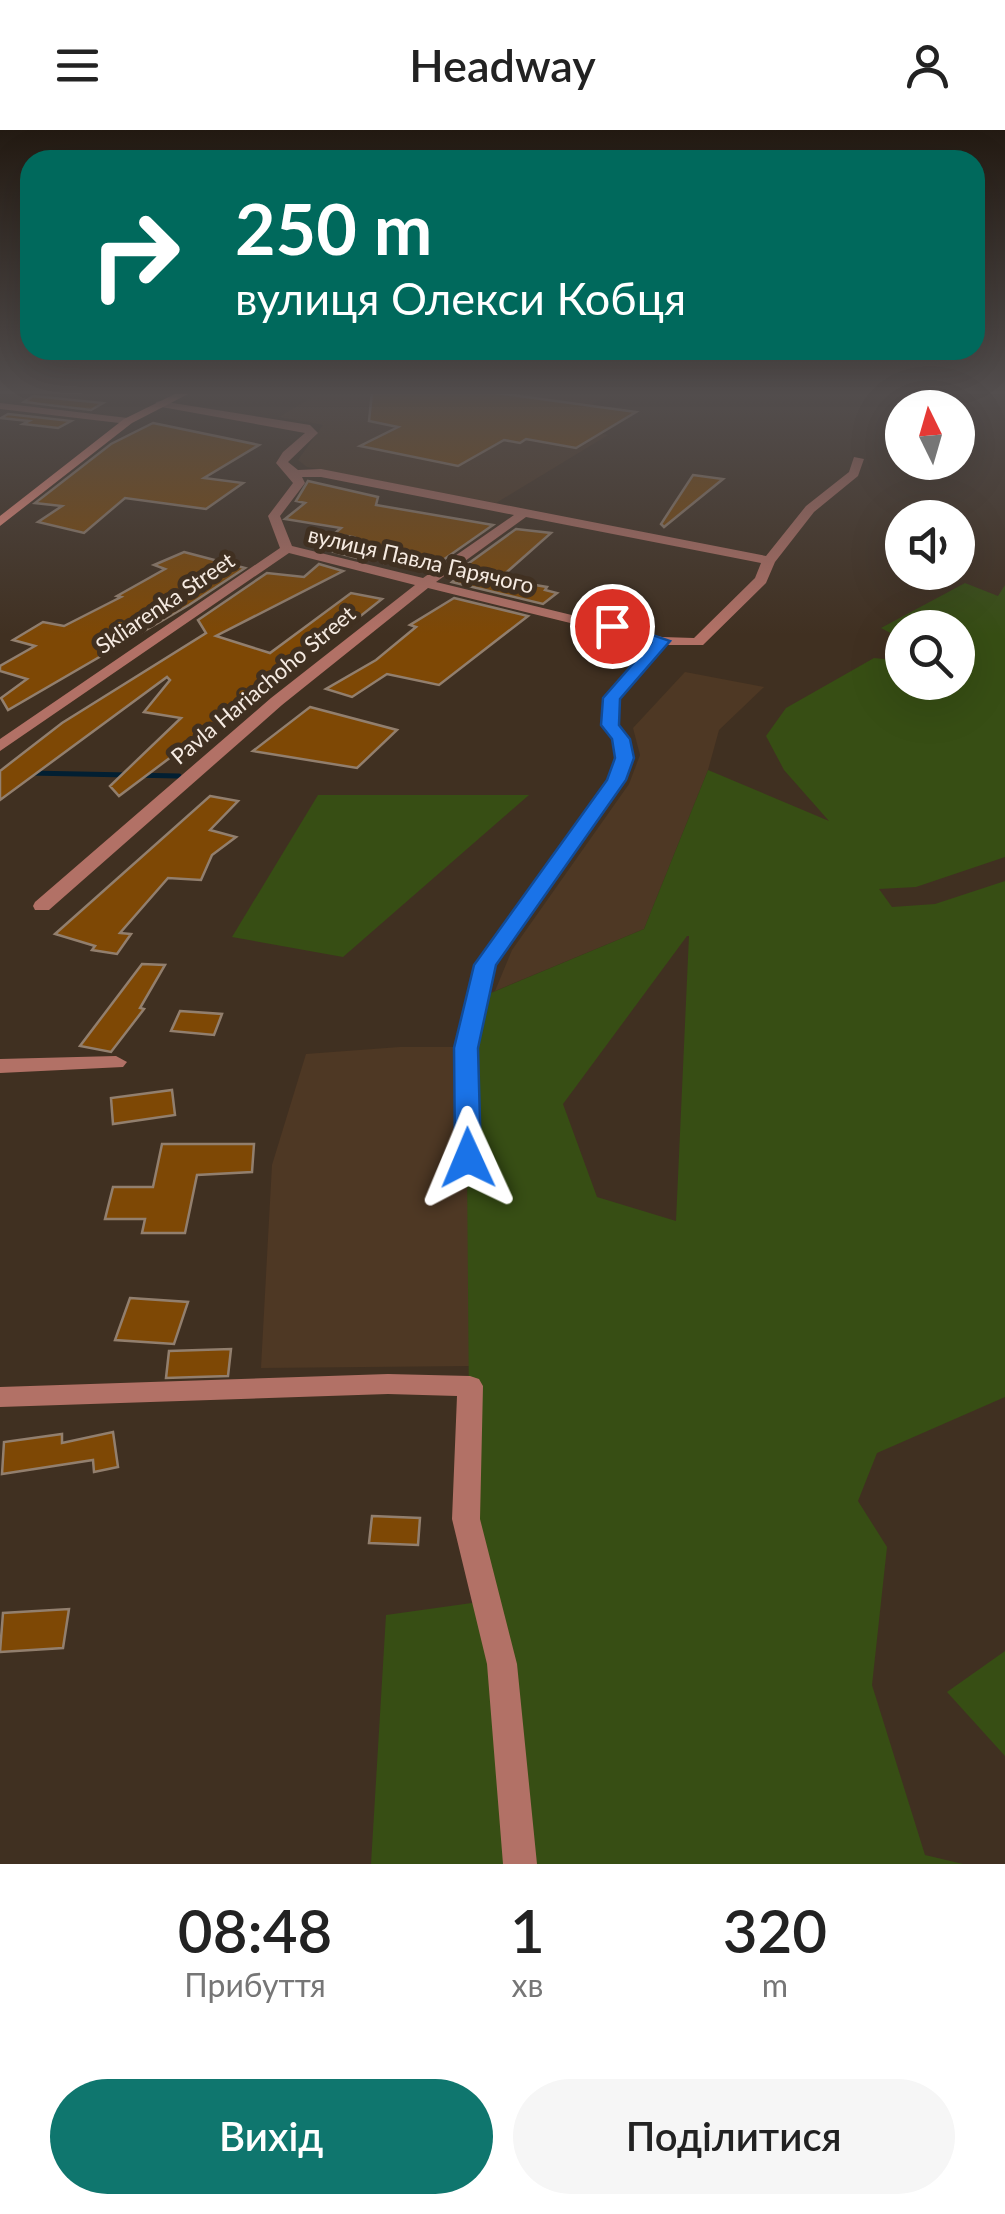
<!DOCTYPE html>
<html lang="uk">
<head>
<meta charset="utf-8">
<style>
	:root { --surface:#fff; --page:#f6f6f6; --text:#222; --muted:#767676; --accent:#0f766e }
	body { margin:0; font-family:Lato,sans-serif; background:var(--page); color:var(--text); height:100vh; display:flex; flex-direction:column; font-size:38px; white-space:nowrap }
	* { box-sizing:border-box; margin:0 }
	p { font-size:32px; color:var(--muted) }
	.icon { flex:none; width:55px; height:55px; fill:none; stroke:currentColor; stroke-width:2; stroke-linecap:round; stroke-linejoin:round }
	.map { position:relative; height:1734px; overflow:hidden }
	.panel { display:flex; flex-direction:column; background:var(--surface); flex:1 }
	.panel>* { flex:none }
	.top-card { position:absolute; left:20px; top:20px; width:965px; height:210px; border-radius:30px; box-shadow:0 10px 40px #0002; background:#00695c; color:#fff; overflow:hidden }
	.needle { width:65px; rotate:355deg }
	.controls { position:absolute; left:885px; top:260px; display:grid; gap:20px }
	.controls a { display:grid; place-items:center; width:90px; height:90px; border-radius:50%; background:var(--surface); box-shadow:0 10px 40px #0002; font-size:50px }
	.pin { position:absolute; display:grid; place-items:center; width:85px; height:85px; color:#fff; margin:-42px; border:5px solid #fff; border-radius:50%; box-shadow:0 2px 10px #0007 }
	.me { position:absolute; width:110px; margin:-55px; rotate:359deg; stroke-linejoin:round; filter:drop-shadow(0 0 8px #0008) }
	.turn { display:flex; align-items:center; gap:35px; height:210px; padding:0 50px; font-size:45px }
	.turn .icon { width:130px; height:130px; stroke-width:2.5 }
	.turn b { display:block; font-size:70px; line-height:85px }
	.eta { display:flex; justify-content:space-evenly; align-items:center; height:170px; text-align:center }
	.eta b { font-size:60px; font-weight:600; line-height:70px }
	.button { display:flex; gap:20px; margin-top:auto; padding:20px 50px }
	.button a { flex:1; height:115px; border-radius:60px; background:var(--accent); color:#fff; font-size:40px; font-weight:600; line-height:115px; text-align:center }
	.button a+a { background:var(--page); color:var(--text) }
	header { display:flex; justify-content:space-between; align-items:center; height:130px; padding:0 50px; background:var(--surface); font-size:45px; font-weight:600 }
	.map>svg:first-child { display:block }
</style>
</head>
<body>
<header><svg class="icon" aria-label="menu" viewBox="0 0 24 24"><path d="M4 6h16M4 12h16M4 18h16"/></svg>Headway<svg class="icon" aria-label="person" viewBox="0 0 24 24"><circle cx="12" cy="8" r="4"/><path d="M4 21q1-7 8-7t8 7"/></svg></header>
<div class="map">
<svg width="1005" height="1734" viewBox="0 0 1005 1734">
	<rect width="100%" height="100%" fill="#403021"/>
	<g fill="#4e3824">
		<polygon points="321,262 612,262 559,295 608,305 496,373 307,337 298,330 323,295 279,287"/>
		<polygon points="685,542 764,557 719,600 708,640 644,799 495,861 512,820 629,654 640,625 633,598"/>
		<polygon points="400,917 466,917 470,1236 261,1238 272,1035 306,924"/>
	</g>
	<g fill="#374e14" fill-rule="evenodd">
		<path d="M 965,453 L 998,466 L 1005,455 L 1005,727 L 916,757 L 879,759 L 892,777 L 935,774 L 1005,751 L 1005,1267 L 877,1323 L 858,1371 L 887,1417 L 872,1555 L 925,1725 L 963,1734 L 371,1734 L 386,1485 L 486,1471 L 469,1279 L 466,917 L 474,870 L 644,799 L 708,640 L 829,691 L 784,640 L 766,606 L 786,578 L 874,528 L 902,531 L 902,552 L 958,552 L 958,498 L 902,498 L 902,509 L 881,498 ZM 687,806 L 689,806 L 676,1091 L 597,1067 L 563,974 Z"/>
		<polygon points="318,665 529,665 343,827 232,807"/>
		<polygon points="1005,1521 1005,1626 947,1562"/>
	</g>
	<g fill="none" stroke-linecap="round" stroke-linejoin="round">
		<polyline stroke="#021f32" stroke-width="5" points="29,643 179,646"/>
	</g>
	<g fill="#7e4805" stroke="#927f6e" stroke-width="2.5">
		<polygon points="372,262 490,262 636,282 576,318 526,309 520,313 504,310 458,336 360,316 398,297 369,291"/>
		<polygon points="33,266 103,273 91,280 24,272"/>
		<polygon points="8,284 71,291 58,298 23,294 29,291 1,288"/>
		<polygon points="153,293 259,315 204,348 243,353 206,379 125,368 84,403 38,392 62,376 35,373 111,314"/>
		<polygon points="693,345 723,349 664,397 661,394"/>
		<polygon points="308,351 378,367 376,375 493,395 433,437 390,429 384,433 378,423 364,430 334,422 353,407 334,404 341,398 285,389 305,373 296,371"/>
		<polygon points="516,399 551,403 499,449 547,457 545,460 557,463 543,474 452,452 464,442 458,441"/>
		<polygon points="184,422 245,438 189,475 8,580 1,568 27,549 0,541 0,536 35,516 13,510 43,492 64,496 121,467 117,466 165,439 154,435"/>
		<polygon points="319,434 343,441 216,506 270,523 351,463 382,469 334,507 304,522 279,546 119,666 110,656 181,588 144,582 170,550 167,547 0,670 0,641 62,593 206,503 198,490 267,443 304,447"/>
		<polygon points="454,468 528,486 439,555 387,544 352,567 326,559 376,530 416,497 410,495"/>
		<polygon points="310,577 397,600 357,638 253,621"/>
		<polygon points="210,666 238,671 210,700 236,707 212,725 201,750 168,748 120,803 131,804 117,824 92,820 95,816 55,804"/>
		<polygon points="142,834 165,835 140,878 144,879 111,922 80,916"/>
		<polygon points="180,881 222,884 214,905 171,901"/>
		<polygon points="172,960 175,985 113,994 111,968"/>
		<polygon points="162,1014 254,1014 252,1042 197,1045 185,1103 142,1103 145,1089 105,1089 113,1057 153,1057"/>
		<polygon points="130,1168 188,1172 174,1214 115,1210"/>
		<polygon points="231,1219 228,1246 166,1248 169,1221"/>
		<polygon points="113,1302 118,1337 94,1342 93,1330 2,1344 4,1312 62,1304 62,1313"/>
		<polygon points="372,1386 420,1388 418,1415 369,1413"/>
		<polygon points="69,1479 63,1518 0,1522 3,1483"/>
	</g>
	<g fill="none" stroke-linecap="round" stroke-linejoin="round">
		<g fill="#b27166" fill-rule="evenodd">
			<path d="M 160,271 L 310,295 L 318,303 L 288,332 L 298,340 L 321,339 L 766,426 L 806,376 L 849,342 L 854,327 L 864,329 L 858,346 L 814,382 L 775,432 L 766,453 L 703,515 L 666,515 L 619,569 L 618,595 L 629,609 L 633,628 L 624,650 L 495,835 L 476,917 L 479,1029 L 476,1034 L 460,1034 L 457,1029 L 456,917 L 475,835 L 608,650 L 617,628 L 613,610 L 602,595 L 603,568 L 652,513 L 428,458 L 282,575 L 49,780 L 35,780 L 33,776 L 35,772 L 271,568 L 415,455 L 289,423 L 0,621 L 0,609 L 280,418 L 268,386 L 293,353 L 276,333 L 283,322 L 305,303 L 156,276 L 156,272 ZM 302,347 L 321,347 L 514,385 L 423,448 L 292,416 L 280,386 L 305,353 ZM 526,387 L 761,433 L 755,448 L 694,508 L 662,507 L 436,452 Z"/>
			<polygon points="0,273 128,288 134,291 128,294 0,279"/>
			<polygon points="116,926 127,932 123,937 0,943 0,929"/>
			<polygon points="388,1244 470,1246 479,1249 483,1256 480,1389 517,1534 537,1734 503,1734 487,1534 452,1389 457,1266 388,1264 0,1277 0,1257"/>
		</g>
		<polygon fill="#f89181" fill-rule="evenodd" points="179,262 192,262 132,293 0,396 0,386 124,289"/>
	</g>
	<linearGradient id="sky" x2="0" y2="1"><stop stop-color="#231a12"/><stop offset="0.52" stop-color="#534e4e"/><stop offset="1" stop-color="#534e4e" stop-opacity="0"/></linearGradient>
	<rect width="1005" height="505" fill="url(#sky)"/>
	<polygon fill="#1a73e8" stroke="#114b97" stroke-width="2.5" points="612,491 670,511 620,569 619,595 630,609 634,628 626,650 496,835 478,918 481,1028 468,1037 455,1028 454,918 474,835 607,650 615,628 612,609 601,595 603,568 651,513 606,499 604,496"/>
	<g text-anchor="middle" stroke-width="10" stroke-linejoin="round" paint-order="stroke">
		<g font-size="22" fill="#f5eae1" stroke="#403021">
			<text transform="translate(421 430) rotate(13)" y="8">вулиця Павла Гарячого</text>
			<text transform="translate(165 473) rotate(-34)" y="8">Skliarenka Street</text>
			<text transform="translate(263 555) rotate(-40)" y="8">Pavla Hariachoho Street</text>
		</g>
	</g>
</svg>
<div class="controls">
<a><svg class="needle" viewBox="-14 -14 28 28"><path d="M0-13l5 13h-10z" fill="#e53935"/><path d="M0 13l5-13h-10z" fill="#767676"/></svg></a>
<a><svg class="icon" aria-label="sound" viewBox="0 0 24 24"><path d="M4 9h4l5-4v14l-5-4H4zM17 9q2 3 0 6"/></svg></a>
<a><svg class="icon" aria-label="search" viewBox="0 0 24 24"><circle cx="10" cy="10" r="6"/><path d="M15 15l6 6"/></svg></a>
</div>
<div class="pin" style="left:612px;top:496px;background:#d93025"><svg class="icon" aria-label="arrive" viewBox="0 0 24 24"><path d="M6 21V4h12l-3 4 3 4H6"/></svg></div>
<svg class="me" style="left:468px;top:1028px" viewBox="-20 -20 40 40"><path d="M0-17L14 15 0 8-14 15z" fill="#1a73e8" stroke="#fff" stroke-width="4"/></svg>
<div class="top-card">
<div class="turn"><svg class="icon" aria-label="right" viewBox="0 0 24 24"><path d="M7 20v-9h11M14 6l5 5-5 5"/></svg><div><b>250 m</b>вулиця Олекси Кобця</div></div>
</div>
</div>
<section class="panel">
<div class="eta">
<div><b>08:48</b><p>Прибуття</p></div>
<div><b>1</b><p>хв</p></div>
<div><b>320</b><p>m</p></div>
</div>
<div class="button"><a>Вихід</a><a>Поділитися</a></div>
</section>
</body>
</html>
